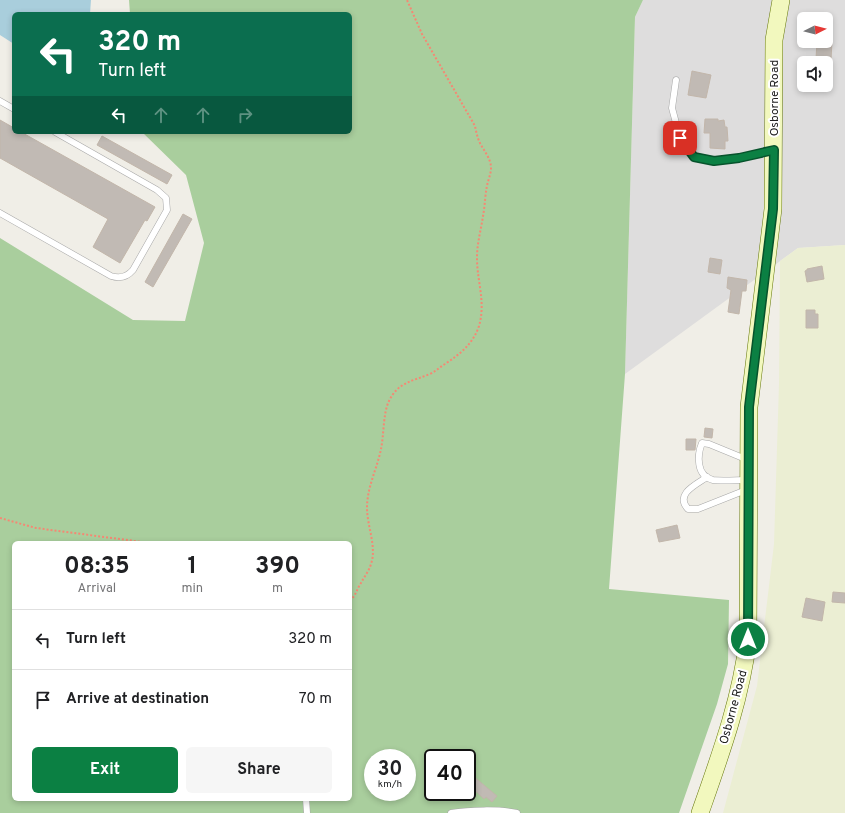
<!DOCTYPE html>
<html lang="en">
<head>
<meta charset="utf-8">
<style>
	:root { --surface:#fff; --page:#f6f6f6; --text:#202124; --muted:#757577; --line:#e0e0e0; --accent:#0b8043 }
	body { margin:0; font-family:Overpass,sans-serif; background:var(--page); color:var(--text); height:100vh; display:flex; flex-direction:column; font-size:15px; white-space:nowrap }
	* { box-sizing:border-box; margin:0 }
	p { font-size:13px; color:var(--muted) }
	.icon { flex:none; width:22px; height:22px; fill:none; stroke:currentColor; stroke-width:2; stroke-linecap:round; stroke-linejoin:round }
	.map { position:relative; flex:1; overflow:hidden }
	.sheet { position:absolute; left:12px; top:541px; width:340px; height:260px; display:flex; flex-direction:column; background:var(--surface); border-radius:6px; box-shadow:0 2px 6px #0003 }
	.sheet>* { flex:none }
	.guide { position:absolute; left:12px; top:12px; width:340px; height:122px; border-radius:6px; box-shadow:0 2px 6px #0003; background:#0b6e4f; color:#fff; overflow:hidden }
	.needle { width:26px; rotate:84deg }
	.controls { position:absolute; left:797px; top:12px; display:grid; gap:8px }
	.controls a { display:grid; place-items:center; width:36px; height:36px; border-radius:6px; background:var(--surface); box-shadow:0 2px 6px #0003; font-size:20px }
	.speed { position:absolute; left:364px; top:749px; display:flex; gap:8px; font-size:20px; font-weight:700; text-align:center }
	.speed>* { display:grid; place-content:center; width:52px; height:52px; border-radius:50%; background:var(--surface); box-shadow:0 2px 6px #0003; line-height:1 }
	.speed small { font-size:10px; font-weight:400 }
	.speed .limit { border:2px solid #111; border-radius:6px; background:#fff; color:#111 }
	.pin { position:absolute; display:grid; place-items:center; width:34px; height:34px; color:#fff; margin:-17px; border-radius:8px; box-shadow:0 2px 6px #0006 }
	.me { position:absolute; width:44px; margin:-22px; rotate:0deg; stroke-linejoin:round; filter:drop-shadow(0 0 3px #0008) }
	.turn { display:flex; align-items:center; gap:14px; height:84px; padding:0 20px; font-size:18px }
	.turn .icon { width:52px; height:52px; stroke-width:2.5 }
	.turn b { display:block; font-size:28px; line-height:34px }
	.lanes { display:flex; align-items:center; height:38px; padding:0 20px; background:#0003; justify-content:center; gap:20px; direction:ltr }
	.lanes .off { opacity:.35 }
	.eta { display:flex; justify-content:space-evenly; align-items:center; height:68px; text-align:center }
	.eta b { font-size:24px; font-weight:700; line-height:28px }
	.primary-button { display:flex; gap:8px; margin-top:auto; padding:8px 20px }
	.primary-button a { flex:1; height:46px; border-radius:6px; background:var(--accent); color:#fff; font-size:16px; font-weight:700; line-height:46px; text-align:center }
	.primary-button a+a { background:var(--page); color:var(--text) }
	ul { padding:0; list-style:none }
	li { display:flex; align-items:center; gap:12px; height:60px; padding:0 20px; border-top:1px solid var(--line) }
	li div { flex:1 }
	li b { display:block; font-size:15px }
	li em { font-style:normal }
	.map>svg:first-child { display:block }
</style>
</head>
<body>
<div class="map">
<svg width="845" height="813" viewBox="0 0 845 813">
	<rect width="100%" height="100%" fill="#f0eee7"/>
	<path fill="#dedddd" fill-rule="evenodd" d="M 643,0 L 845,0 L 845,245 L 798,248 L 625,374 L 635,17 ZM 804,19 L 826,19 L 826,41 L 804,41 ZM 804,63 L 826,63 L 826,85 L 804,85 Z"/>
	<polygon fill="#ebeed3" points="845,245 845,813 723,813 757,686 774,544 779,384 780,261 798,248"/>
	<path fill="#a9ce9d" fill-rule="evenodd" d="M 129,0 L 643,0 L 635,17 L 625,374 L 609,589 L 729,600 L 728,664 L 717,704 L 679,813 L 0,813 L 0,238 L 133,320 L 185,321 L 204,243 L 186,175 L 142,132 L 350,132 L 350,14 L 130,14 ZM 14,543 L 350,543 L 350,799 L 14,799 ZM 373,758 L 407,758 L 407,792 L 373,792 ZM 433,758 L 467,758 L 467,792 L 433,792 Z"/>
	<polygon fill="#a9cedc" points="0,0 91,0 90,14 14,14 14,44 0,35"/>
	<g fill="#c1bab4" stroke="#c2b6aa">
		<polygon points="817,41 832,41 831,60 816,59"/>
		<polygon points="692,71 711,75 706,98 688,95"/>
		<polygon points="705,119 718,119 718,121 724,120 725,127 727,127 728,141 725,141 725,149 710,148 710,133 704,133"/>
		<polygon points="0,120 14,128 14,132 21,132 155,207 147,221 145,220 120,263 93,247 108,219 0,158"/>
		<polygon points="102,136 172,175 167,184 97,145"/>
		<polygon points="183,214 192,219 153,287 145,282"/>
		<polygon points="710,258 722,260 720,274 708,272"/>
		<polygon points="822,266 824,279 807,282 805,271 807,270 807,269"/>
		<polygon points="728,277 747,280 746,291 742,291 739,314 728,312 731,290 727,288"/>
		<polygon points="806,310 815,310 815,314 818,314 818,328 806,328"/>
		<polygon points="705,428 713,429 712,438 704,437"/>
		<polygon points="686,439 696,439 695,450 686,450"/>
		<polygon points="677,525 680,538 659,542 656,530"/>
		<polygon points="833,592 845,593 845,603 832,602"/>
		<polygon points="806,598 825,602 822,621 802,617"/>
		<polygon points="467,771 497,796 492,802 486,797 484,799 467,783"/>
	</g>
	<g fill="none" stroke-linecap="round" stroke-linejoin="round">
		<defs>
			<g id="lane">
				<polyline points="676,80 672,108 680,138 694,157 714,161 739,158 772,150"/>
				<polyline points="0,101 14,109"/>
				<path d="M 0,213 L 111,276 C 120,279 127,277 133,270 L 167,210 L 166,198 L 157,190 L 55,132"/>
				<path d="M 707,477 C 697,484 674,494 688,509 L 698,509 L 746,490"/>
				<path d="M 747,480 C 738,480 721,481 713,480 C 696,476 697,455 702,443 L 709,444 L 748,460"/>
				<polyline points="306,799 307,813"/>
				<path d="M 451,813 C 469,810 499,809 517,813"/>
			</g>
			<path id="secondary" d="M 700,813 C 720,756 741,699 748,639 L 749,407 L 773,209 L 774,40 L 781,0"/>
		</defs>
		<use href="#lane" stroke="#a7a7a7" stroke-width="7"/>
		<use href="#secondary" stroke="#647609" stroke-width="18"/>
		<g stroke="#f58873" stroke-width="2" stroke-dasharray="2 2" stroke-linecap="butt">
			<polyline points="0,518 36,528 150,543"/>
			<path d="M 350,601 C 356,595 357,589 361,583 C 364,577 369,571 371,564 C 377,547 367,526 367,508 C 367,487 377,469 381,449 C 384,435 383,413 389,401 C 398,382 413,381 430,374 C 436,371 440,367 445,364 C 460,354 473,344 479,326 C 486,302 477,282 477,258 C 477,243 481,230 483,216 C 485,206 485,195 487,186 C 488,180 491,174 491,168 C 491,158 483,150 479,141 C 477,136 476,131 475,126 L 422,34 L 407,0"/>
		</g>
		<use href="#lane" stroke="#fff" stroke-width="6"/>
		<use href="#secondary" stroke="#f2f8be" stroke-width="17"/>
	</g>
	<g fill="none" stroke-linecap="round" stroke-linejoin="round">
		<defs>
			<polyline id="route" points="680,138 694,157 714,161 739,158 774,150 773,209 749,407 748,639"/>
		</defs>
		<use href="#route" stroke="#07532c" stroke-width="10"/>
		<use href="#route" stroke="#0b8043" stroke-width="7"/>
	</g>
	<g text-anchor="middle" stroke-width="4" stroke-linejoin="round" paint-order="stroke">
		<g font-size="12" fill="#202020" stroke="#fff">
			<text transform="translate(774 98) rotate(-90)" y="4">Osborne Road</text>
			<text transform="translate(733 707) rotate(-75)" y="4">Osborne Road</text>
		</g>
	</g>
</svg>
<div class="controls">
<a><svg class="needle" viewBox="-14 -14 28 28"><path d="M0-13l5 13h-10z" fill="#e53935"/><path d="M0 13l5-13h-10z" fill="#757577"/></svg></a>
<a><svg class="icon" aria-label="sound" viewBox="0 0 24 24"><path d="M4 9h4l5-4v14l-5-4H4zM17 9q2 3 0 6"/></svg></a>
</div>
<div class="speed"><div>30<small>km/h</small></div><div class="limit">40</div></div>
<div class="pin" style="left:680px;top:138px;background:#d93025"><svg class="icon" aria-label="arrive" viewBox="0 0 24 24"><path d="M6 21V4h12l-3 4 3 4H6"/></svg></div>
<svg class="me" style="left:748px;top:639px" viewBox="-20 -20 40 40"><circle r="17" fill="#0b8043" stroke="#fff" stroke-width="3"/><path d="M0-11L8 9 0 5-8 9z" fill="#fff"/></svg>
<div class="guide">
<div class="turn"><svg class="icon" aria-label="left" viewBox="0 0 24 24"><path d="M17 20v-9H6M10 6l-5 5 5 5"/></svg><div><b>320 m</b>Turn left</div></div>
<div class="lanes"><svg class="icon" aria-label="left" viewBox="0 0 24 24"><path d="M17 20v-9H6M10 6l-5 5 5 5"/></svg><svg class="icon off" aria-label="ahead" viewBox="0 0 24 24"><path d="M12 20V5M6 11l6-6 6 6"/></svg><svg class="icon off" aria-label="ahead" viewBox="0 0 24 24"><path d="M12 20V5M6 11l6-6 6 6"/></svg><svg class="icon off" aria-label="right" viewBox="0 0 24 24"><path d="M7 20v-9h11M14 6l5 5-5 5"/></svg></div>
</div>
<section class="sheet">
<div class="eta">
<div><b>08:35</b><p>Arrival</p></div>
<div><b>1</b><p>min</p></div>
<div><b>390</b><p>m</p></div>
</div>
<ul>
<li><svg class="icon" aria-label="left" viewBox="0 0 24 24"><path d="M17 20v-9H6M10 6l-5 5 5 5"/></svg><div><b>Turn left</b></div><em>320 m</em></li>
<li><svg class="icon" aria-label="arrive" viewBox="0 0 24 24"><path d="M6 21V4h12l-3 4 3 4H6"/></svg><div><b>Arrive at destination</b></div><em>70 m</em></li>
</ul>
<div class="primary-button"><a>Exit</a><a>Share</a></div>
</section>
</div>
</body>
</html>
